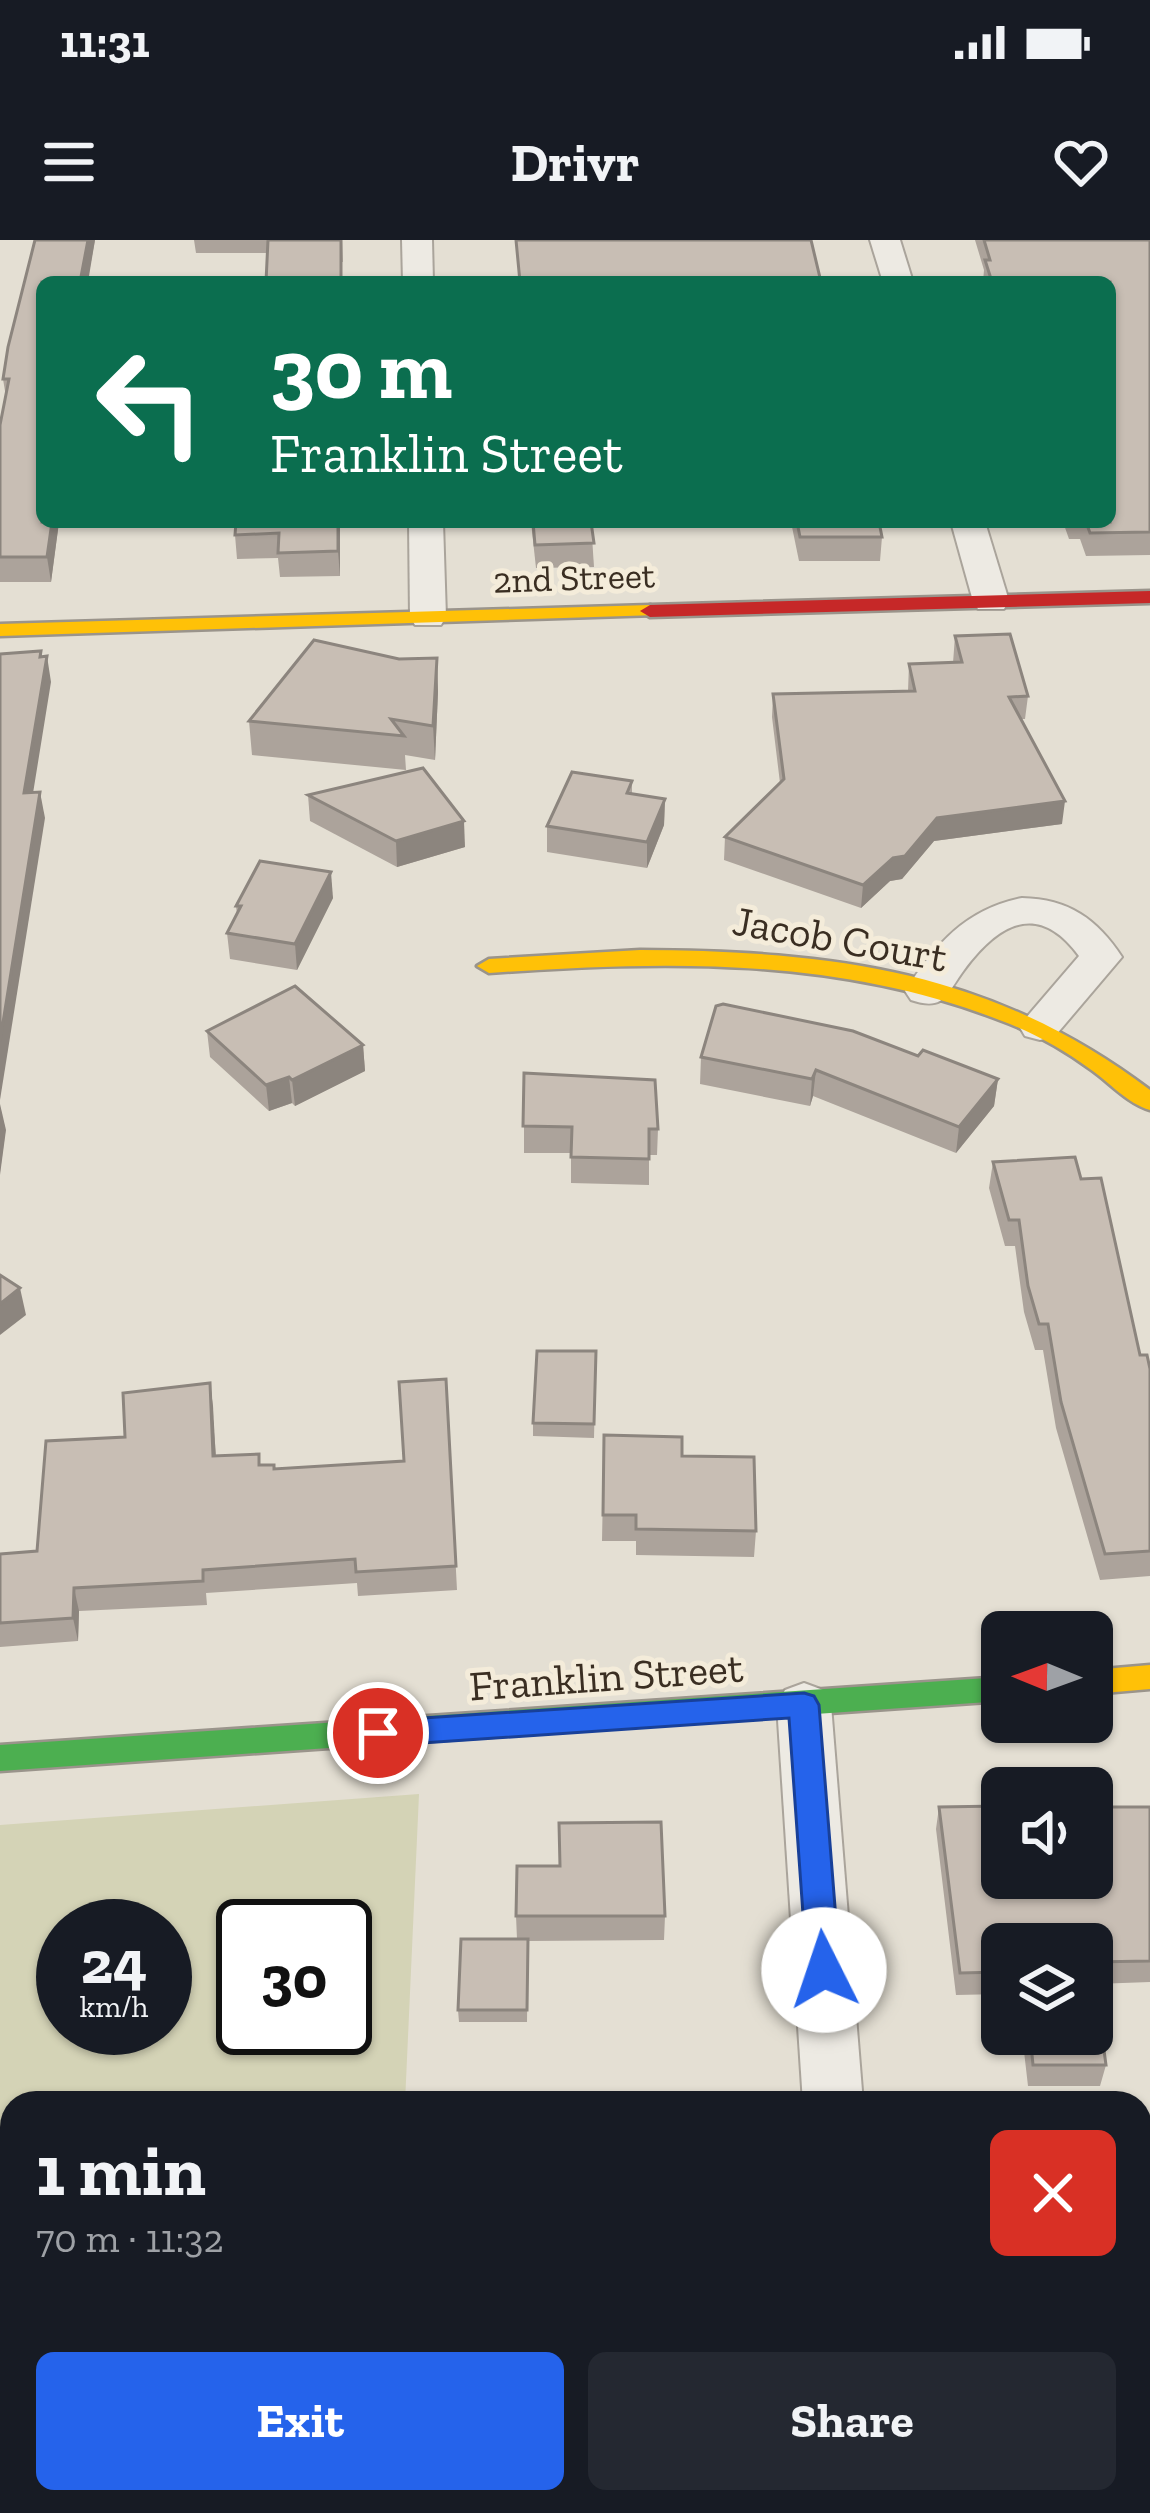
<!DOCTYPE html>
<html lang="en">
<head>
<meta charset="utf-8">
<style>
	:root { --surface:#171b24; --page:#242831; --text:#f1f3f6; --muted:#9ea1a6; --accent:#2563eb }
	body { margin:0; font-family:"Zilla Slab",serif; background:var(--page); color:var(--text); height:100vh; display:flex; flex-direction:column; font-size:45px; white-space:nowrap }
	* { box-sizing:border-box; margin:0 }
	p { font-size:39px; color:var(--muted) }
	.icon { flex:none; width:66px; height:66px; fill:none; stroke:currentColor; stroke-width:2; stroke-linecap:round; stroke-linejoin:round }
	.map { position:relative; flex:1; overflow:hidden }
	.panel { position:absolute; left:0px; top:1851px; width:1152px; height:423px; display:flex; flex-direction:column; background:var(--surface); border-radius:36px 36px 0 0; box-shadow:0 3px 9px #0004 }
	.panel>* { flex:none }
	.top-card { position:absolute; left:36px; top:36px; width:1080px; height:252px; border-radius:18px; box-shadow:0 3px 9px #0004; background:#0b6e4f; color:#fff; overflow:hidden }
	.needle { width:78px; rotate:271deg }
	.fabs { position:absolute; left:981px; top:1371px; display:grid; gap:24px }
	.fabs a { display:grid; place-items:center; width:132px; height:132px; border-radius:18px; background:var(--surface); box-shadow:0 3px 9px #0004; font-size:60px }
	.speed { position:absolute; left:36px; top:1659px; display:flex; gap:24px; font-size:60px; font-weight:700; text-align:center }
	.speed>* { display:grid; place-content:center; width:156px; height:156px; border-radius:50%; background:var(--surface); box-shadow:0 3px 9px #0004; line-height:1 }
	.speed small { font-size:30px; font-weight:400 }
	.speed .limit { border:6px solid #111; border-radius:18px; background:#fff; color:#111 }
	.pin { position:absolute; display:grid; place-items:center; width:102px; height:102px; color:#fff; margin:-51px; border:6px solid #fff; border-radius:50%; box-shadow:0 3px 12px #0007 }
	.me { position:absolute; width:132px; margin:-66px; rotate:356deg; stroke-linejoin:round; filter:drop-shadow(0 0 9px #0008) }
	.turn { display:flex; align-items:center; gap:42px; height:252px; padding:0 36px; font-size:54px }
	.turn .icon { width:156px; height:156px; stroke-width:2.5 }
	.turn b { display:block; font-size:84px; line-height:102px }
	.round { display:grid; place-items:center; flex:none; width:126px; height:126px; border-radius:18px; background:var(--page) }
	.headline { display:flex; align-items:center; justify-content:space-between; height:204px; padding:0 36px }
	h1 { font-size:72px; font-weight:700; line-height:90px }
	.button { display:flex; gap:24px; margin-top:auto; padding:24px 36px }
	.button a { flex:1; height:138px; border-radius:18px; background:var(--accent); color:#fff; font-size:48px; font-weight:700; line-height:138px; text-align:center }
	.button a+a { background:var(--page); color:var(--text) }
	.status { display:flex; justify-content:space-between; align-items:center; height:84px; padding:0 60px; background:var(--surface); direction:ltr }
	.status svg { height:33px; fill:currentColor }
	header { display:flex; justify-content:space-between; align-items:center; height:156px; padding:0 36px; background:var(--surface); font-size:54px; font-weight:700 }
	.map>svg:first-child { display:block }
</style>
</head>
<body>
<div class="status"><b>11:31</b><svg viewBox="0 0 49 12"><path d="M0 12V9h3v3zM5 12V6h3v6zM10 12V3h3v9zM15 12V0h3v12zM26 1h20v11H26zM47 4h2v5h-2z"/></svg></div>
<header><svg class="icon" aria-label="menu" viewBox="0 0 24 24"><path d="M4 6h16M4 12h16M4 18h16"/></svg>Drivr<svg class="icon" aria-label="heart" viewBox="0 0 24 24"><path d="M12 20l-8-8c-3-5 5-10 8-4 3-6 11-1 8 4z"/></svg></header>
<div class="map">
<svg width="1150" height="2273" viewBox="0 0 1150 2273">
	<rect width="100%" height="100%" fill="#e4dfd3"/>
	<path fill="#d4d3b6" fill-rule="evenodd" d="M 419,1554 L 405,1863 L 12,1863 L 12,2262 L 778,2262 L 779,2273 L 0,2273 L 0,1585 ZM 63,1686 L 165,1686 L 165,1788 L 63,1788 ZM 243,1686 L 345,1686 L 345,1788 L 243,1788 Z"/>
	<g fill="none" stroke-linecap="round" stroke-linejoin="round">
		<defs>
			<g id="street">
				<polygon points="402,0 432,0 433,42 403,42"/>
				<polygon points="870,0 900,0 913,42 883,42"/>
				<polygon points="409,282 443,282 446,377 441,385 415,385 410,377"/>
				<polygon points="951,282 985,282 1009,361 1004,369 978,369 973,361"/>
				<path d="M 1022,658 C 1069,659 1097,679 1122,717 L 1055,796 L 1040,800 L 1025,796 L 1019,786 L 1079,716 C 1038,660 998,684 964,730 C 957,739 949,755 940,761 C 931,766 920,763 911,760 L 905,751 C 936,704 966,669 1022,658 Z"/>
				<polygon points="804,1443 823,1450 831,1465 863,1863 803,1863 777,1465 785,1450"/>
				<polygon points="831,2262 897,2262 898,2273 832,2273"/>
			</g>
			<polygon id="fast" points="1002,1437 1002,1461 0,1531 0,1505"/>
			<g id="slow">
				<polygon points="650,365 657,367 657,375 0,396 0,384"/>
				<path d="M 640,710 C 832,711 992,730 1150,850 L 1150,870 C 1128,864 1109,842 1090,829 C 1064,810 1032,792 1002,781 C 837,716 663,721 489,733 L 477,726 L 489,719 Z"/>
				<polygon points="1150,1425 1150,1449 1092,1454 1092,1430"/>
			</g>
			<polygon id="jam" points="1150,351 1150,363 650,377 640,371 650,365"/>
		</defs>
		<use href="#street" stroke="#aaa49b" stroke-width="4"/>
		<use href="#fast" stroke="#9a948b" stroke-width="5"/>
		<use href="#slow" stroke="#9a948b" stroke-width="5"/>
		<use href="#jam" stroke="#9a948b" stroke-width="5"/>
		<use href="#street" fill="#edeae3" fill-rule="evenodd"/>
		<use href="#fast" fill="#4caf50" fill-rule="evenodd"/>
		<use href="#slow" fill="#ffc107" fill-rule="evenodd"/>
		<use href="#jam" fill="#c62828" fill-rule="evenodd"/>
	</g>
	<g fill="#aca39b">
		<polygon points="34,0 95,0 42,282 59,282 51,342 0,342 0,185 6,157 3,139"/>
		<polygon points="194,0 342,0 343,22 267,13 196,13"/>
		<polygon points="975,0 1150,0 1150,315 1086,316 1080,299 1069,299 1063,282 1110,282 1110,42 983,42 984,30"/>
		<polygon points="340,282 340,336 280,337 278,318 237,319 235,295"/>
		<polygon points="531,282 591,282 594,327 536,328"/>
		<polygon points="791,282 879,282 882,297 880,321 799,321"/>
		<polygon points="955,396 1028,456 1025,479 1021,479 1062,584 934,601 902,639 890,641 861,668 724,620 725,597 780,543 772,477 773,454 908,451 909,424 953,423"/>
		<polygon points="437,418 438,452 435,520 405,515 406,530 252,515 249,481 399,419"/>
		<polygon points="632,541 632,553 665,559 664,585 647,628 547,612 547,586"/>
		<polygon points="308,555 465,607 397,627 310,581"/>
		<polygon points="333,658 297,730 230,719 227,693 237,674 236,666"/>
		<polygon points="207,791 363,805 365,831 295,866 292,863 269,871 210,817"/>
		<polygon points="918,816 998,839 994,866 956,913 813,856 810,866 700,844 701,817"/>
		<polygon points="524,833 658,889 657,915 649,915 649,945 571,943 571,913 524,913"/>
		<polygon points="993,922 1150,1129 1150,1336 1100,1340 1056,1188 1043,1110 1035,1110 1024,1072 1015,1006 1005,1006 989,948"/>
		<polygon points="596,1111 594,1198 533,1196 533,1183"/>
		<polygon points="446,1139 457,1350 358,1356 357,1343 206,1353 207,1365 79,1371 78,1401 0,1407 0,1314 37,1311 125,1197 210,1143 216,1216 275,1229 404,1221"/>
		<polygon points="604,1195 682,1216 756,1291 754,1317 636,1315 636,1301 602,1301"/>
		<polygon points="939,1567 1001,1585 1098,1584 1102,1567 1150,1567 1150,1742 1095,1744 1106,1825 1100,1846 1028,1846 1022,1794 1092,1794 1002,1704 1002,1754 956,1755 936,1589"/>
		<polygon points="516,1676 665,1676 664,1700 528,1701 527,1782 459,1782 458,1770 517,1699"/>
	</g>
	<g fill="#8c857e">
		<polygon points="88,0 95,0 88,42 80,42"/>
		<polygon points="52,282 59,282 51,342 47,317"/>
		<polygon points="338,282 340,282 340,336 338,311"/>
		<polygon points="41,411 44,431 47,416 51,442 29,578 24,553"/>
		<polygon points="437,418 438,452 435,520 433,486"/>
		<polygon points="40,552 45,578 0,860 0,801"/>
		<polygon points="665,559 664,585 647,628 647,602"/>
		<polygon points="1065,561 1062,584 934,601 902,639 890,641 861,668 863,645 937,578"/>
		<polygon points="464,581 465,607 397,627 396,601"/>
		<polygon points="331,632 333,658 297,730 295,704"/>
		<polygon points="363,805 365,831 295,866 292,840"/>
		<polygon points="816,830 813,856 810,866 812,839"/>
		<polygon points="289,837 292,863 269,871 266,845"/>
		<polygon points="998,839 994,866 956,913 959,887"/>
		<polygon points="0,864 6,890 0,935"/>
		<polygon points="20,1048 26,1075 0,1095 0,1064"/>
		<polygon points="210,1143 213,1166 217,1240 213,1216"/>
		<polygon points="74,1348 79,1371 78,1401 73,1378"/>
	</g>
	<g fill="#c8beb4" stroke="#8c857e" stroke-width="3">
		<polygon points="35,0 88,0 80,42 42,42 42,282 52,282 47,317 0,317 0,185 9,139 3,139 8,107"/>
		<polygon points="268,0 341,0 341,42 266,42"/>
		<polygon points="516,0 811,0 821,42 520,42"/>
		<polygon points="984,0 1150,0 1150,292 1090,293 1086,282 1110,282 1110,42 992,42 985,20 990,20"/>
		<polygon points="236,282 338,282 338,311 278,313 279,293 235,295"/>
		<polygon points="533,282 591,282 594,303 535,305"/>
		<polygon points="797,282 879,282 882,297 800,297"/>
		<polygon points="1010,394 1028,456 1009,457 1065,561 937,578 905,616 893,618 863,645 725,597 784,539 773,454 915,451 909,424 962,422 955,396"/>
		<polygon points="314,400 399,419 437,418 433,486 391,479 404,496 249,481"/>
		<polygon points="41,411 40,417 47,416 24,553 40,552 0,801 0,414"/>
		<polygon points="423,528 464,581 396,601 308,555"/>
		<polygon points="572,532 632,541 627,553 665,559 647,602 547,586"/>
		<polygon points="260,621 331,632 295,704 227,693 241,666 236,666"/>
		<polygon points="295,746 363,805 292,840 289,837 266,845 207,791"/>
		<polygon points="723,764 853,791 918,816 923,810 998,839 959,887 816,830 812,839 701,817 716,766"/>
		<polygon points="524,833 655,840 658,889 649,889 649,919 571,917 572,887 523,886"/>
		<polygon points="1075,917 1081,939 1101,938 1140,1115 1147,1115 1150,1129 1150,1311 1105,1314 1061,1162 1048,1084 1039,1084 1028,1046 1019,980 1009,980 993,922"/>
		<polygon points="0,1035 20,1048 0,1064"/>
		<polygon points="537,1111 596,1111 594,1184 533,1183"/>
		<polygon points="446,1139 456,1326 356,1332 355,1319 203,1330 203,1341 74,1348 73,1378 0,1383 0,1314 37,1311 46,1201 125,1197 123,1153 210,1143 213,1216 259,1214 259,1225 274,1225 274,1229 404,1221 399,1142"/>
		<polygon points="604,1195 682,1197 682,1216 754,1217 756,1291 636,1289 636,1275 603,1275"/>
		<polygon points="999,1566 1002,1585 1002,1638 1092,1638 1092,1584 1105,1584 1102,1567 1150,1567 1150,1721 1092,1722 1092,1704 1002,1704 1002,1732 960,1733 939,1567"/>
		<polygon points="661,1582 665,1676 516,1676 517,1626 560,1626 559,1583"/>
		<polygon points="461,1699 528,1699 527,1770 458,1770"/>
		<polygon points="1092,1722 1106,1825 1033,1825 1030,1794 1092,1794"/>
	</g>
	<polygon fill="#2563eb" stroke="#184099" stroke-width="3" points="804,1453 814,1456 819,1465 840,1730 835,1741 824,1745 812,1741 807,1730 789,1478 378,1506 367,1502 363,1493 367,1484 378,1481"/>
	<g text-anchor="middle" stroke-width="10" stroke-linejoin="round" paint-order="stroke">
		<g font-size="36" fill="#3a2e22" stroke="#f4ecda">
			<text transform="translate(574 337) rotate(-2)" y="13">2nd Street</text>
		</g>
		<g font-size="42" fill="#3a2e22" stroke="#f4ecda">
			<text transform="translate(840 698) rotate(10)" y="15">Jacob Court</text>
			<text transform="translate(606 1436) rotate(-4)" y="15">Franklin Street</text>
		</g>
	</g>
</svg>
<div class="fabs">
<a><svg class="needle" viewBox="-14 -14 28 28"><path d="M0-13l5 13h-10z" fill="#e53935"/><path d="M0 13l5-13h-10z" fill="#9ea1a6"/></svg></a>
<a><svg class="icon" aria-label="sound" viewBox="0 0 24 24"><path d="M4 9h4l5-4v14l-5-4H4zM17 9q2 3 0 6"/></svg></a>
<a><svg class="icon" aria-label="layers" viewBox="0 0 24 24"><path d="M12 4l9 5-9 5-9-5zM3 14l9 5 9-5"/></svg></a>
</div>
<div class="speed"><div>24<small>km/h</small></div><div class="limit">30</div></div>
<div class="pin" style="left:378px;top:1493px;background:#d93025"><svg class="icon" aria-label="arrive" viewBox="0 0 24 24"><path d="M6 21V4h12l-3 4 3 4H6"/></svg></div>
<svg class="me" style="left:824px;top:1730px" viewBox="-20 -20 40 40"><circle r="19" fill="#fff"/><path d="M0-13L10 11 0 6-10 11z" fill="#2563eb"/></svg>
<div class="top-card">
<div class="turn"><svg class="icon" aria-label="left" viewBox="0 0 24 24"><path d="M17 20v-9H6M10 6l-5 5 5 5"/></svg><div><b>30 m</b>Franklin Street</div></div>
</div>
<section class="panel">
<div class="headline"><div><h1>1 min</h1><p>70 m · 11:32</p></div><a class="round" style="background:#d93025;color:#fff"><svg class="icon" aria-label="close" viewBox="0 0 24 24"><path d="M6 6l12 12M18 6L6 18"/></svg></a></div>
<div class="button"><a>Exit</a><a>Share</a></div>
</section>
</div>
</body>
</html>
